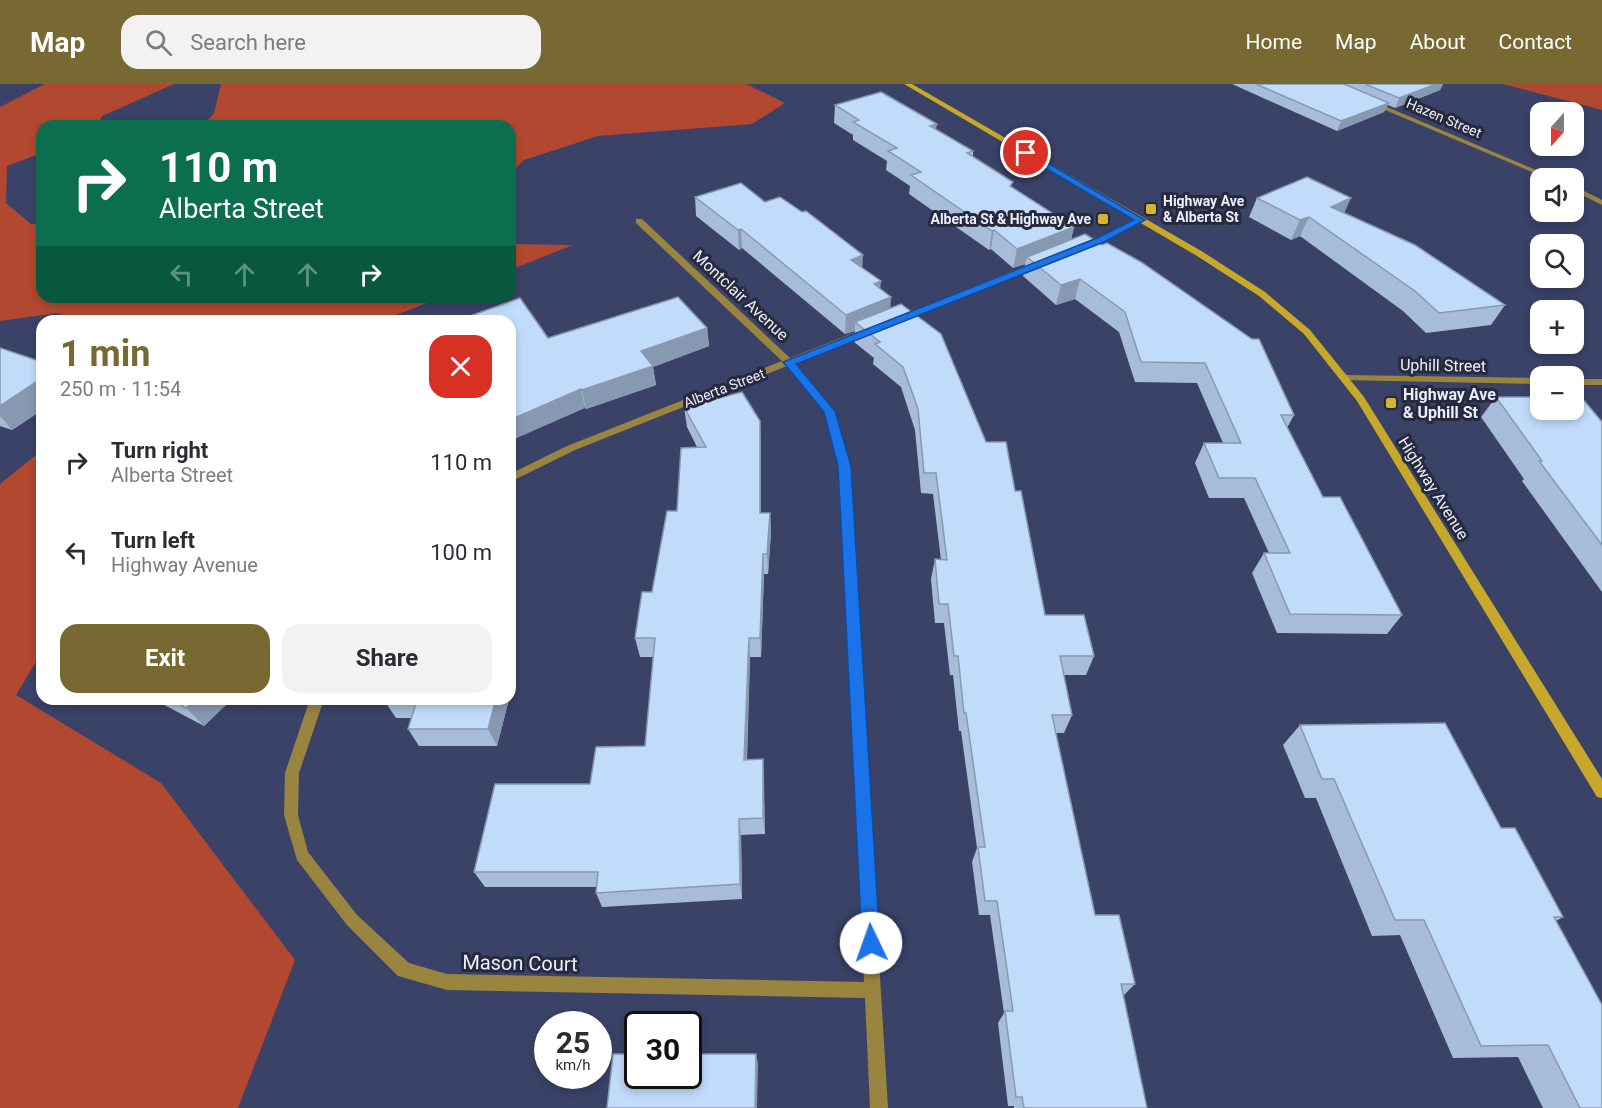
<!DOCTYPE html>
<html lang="en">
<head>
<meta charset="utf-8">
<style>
	:root { --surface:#fff; --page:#f2f2f3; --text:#2b2b33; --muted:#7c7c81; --accent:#786933 }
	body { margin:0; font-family:Roboto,sans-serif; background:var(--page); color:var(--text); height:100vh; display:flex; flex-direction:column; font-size:22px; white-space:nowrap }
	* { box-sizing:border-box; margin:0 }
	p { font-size:20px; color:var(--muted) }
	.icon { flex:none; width:33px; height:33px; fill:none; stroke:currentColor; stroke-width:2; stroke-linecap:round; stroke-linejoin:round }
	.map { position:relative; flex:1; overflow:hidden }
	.panel { position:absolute; left:36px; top:231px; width:480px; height:390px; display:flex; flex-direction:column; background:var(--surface); border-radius:18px; box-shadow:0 3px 9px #0003 }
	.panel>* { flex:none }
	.guide { position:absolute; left:36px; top:36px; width:480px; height:183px; border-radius:18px; box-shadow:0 3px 9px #0003; background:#0b6e4f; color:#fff; overflow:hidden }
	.needle { width:39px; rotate:201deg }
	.fabs { position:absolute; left:1530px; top:18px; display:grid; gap:12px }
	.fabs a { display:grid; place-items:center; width:54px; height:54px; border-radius:12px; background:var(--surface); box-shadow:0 3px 9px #0003; font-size:30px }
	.speed { position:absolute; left:534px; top:927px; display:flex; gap:12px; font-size:30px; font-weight:700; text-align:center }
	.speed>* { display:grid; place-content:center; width:78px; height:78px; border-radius:50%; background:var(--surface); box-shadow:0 3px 9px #0003; line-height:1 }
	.speed small { font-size:15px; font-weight:400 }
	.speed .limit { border:3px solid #111; border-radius:9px; background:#fff; color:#111 }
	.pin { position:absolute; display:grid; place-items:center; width:51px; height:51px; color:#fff; margin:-26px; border:3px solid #fff; border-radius:50%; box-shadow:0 2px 6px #0007 }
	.me { position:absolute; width:66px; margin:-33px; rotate:357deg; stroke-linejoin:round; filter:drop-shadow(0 0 4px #0008) }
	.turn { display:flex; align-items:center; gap:21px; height:126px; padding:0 24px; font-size:27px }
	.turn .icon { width:78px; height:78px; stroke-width:2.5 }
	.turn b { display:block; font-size:42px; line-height:51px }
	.lanes { display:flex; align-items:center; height:57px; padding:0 24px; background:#0003; justify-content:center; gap:30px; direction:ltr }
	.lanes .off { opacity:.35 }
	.round { display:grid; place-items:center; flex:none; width:63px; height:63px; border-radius:18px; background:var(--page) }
	.head { display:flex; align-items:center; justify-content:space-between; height:102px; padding:0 24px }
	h1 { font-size:36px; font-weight:700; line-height:45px; color:var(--accent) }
	.button { display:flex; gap:12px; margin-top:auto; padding:12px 24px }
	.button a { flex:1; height:69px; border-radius:18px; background:var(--accent); color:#fff; font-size:24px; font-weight:700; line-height:69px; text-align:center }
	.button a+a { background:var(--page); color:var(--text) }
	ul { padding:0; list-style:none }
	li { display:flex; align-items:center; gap:18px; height:90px; padding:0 24px }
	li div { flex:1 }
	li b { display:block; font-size:22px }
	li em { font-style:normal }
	header { display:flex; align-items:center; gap:36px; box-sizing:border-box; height:84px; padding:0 30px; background:var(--accent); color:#fff }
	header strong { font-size:28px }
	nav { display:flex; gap:33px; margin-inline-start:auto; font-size:21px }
	.search { width:420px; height:54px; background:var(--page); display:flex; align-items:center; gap:15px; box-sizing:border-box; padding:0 21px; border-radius:18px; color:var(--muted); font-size:22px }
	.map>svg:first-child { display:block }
</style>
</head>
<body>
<header>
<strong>Map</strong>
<div class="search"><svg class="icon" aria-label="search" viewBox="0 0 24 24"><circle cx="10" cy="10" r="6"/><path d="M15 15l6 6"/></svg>Search here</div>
<nav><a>Home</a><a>Map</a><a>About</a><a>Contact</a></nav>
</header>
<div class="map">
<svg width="1602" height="1024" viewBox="0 0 1602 1024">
	<rect width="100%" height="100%" fill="#3a4268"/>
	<g fill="#b34830">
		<polygon points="45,0 174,0 102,32 97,42 42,42 42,69 7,82 6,119 31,140 42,141 42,213 442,213 381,237 73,237 58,229 0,237 0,23"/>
		<polygon points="221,0 746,0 785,19 752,40 598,52 524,76 510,90 510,42 203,42 214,29"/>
		<polygon points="1503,0 1602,0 1602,26"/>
		<polygon points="510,160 573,161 510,186"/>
		<polygon points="42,366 42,568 16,611 161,699 295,876 238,1024 0,1024 0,400"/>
	</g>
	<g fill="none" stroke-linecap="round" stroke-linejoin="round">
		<g fill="#998540" fill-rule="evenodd">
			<polygon points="1371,18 1375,18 1555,94 1546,94 1371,20"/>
			<polygon points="1574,102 1602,116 1602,121 1574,107"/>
			<polygon points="636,135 642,135 790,274 866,244 869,243 874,246 795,279 834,327 849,382 888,1024 870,1024 865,914 447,906 398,892 347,841 297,776 284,731 285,689 310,615 324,615 299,689 298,731 308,768 357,831 409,879 447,890 864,898 839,382 824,328 787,282 575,366 510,398 510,390 567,362 782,277 636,139"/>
			<polygon points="1138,135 1145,137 1084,165 1077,163"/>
			<polygon points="1037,177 1041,180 1040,182 903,236 897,236 895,234"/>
			<polygon points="1345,291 1540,294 1540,300 1342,296 1342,292"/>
			<rect x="1574" y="295" width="28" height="6"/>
		</g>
		<polygon fill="#c7a82a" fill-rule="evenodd" points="904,0 912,0 1203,168 1265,208 1310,246 1364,313 1602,695 1602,714 1597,713 1357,317 1304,250 1259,212 1197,172"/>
	</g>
	<g fill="#a6bcd8">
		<polygon points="1232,0 1443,0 1440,6 1395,24 1388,21 1384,28 1337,47"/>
		<polygon points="835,21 936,45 973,67 973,73 1012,103 1074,143 1071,156 1294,331 1287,344 1323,413 1402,531 1387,550 1277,549 1252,489 1264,469 1269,469 1244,414 1209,414 1195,379 1204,359 1223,359 1197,299 1135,298 1119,248 1075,215 1056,221 1023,192 1025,180 1013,184 991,165 989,166 909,110 910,102 886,86 887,77 853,56 853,51 834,39"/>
		<polygon points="695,113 765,118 862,184 880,205 890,224 986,358 1015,407 1045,531 1094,572 1086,591 1064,591 1072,631 1064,649 1056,649 1095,831 1135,900 1123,912 1147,1024 1014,1024 1014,1022 1008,1022 998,939 1004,929 990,831 979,831 972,778 977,764 961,647 959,647 953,591 950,591 944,539 935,539 931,495 935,475 941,476 933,410 921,409 915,346 901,303 873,280 874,274 854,258 855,247 845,250 742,164 739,166 696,132"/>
		<polygon points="1257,114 1344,129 1505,221 1491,241 1426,249 1403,227 1300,152 1291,156 1249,133"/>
		<polygon points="707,244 709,262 653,283 656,301 586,325 548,254"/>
		<polygon points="0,264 42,278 42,326 12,346 0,342"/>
		<polygon points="1496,313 1602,338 1602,508 1522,397 1524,395 1481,333"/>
		<polygon points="684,323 761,358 761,429 770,429 771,449 768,490 764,490 761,573 750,573 747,676 763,675 765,750 741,751 742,815 602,823 596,809 596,803 485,803 474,788 590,700 645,662 653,573 640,573 635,554 652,508 677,427 697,363 687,343"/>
		<polygon points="153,615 232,615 204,642"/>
		<polygon points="385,615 509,615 497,662 419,662 408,645 411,634 396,634 384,616"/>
		<polygon points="1300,641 1501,744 1563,833 1556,837 1602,1024 1543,1024 1518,973 1453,974 1400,851 1372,852 1316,714 1305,714 1283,661"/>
	</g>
	<g fill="#8799b0">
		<polygon points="1436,0 1443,0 1440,6 1395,24 1399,14"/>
		<polygon points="1389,19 1384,28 1337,47 1341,37"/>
		<polygon points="937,40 934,58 930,42"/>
		<polygon points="1351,114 1342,134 1322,143 1331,123"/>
		<polygon points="1309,133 1300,152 1291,156 1300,136"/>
		<polygon points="1074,143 1069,162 1027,173 1025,180 1013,184 1017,165"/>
		<polygon points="741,145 742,164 739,166 738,146"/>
		<polygon points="994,146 991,165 989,166 992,147"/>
		<polygon points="863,171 862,190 851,176"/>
		<polygon points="1080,195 1075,215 1056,221 1061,201"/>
		<polygon points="881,197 879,217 874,200"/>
		<polygon points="891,213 890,233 855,238 855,247 845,250 846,231"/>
		<polygon points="707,244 709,262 653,283 656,301 586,325 582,306 641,267"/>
		<polygon points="42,294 42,326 12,346 0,332 0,322"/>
		<polygon points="581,305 585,324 510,357 510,336"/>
		<polygon points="760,337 761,358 761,449 760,429"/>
		<polygon points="770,429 771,449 768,490 767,470"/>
		<polygon points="763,470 764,490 761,573 760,554"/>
		<polygon points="749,554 750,573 746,693 744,676"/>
		<polygon points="510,581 515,592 510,610"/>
		<polygon points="196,615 232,615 204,642 186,624"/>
		<polygon points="496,615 509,615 497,662 488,645"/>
		<polygon points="763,675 764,692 765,750 763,734"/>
		<polygon points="739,735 741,751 742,815 740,800"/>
		<polygon points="756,970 758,980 757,1024 755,1024"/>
	</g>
	<g fill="#c1dbfb" stroke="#8799b0" stroke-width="1.5">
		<polygon points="1256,0 1344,0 1389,19 1341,37"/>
		<polygon points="1365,0 1436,0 1399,14"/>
		<polygon points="881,8 937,40 930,42 973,67 967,69 1013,98 1010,102 1074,143 1017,165 994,146 992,147 911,91 921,88 888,67 897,64 853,38 859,36 835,21"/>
		<polygon points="1307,93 1351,114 1331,123 1415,161 1505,221 1439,229 1415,207 1309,133 1300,136 1257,114"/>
		<polygon points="741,99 765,118 780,113 802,128 806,127 863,171 851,176 881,197 874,200 891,213 846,231 741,145 738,146 695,113"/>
		<polygon points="1085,150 1102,161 1107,159 1141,178 1252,255 1259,255 1294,331 1281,331 1323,413 1340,413 1402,531 1290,530 1264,469 1290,469 1255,394 1219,394 1204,359 1241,359 1205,279 1141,278 1125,228 1080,195 1061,201 1027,173"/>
		<polygon points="678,213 707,244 641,267 653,282 582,306 581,305 510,336 510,237 456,237 520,214 548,254"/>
		<polygon points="901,220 941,250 986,358 1006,358 1015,407 1021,407 1045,531 1084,531 1094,572 1060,572 1072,631 1052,631 1095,831 1119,831 1135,900 1121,900 1147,1024 1024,1024 1022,1013 1016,1013 1005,927 1013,927 997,817 985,817 978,763 985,763 966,629 964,629 958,572 954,572 948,520 939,520 935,475 947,476 936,389 924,389 918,325 903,283 875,260 880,258 855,238"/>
		<polygon points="0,264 42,278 42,294 0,322"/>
		<polygon points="742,308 760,337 760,429 770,429 767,470 763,470 760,554 749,554 744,676 763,675 763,734 739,735 740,800 596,809 598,788 474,788 495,700 590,700 596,663 645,662 655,554 635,554 642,508 652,508 667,427 677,427 681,364 706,363 684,323"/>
		<polygon points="1496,313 1540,313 1540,326 1574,326 1574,314 1582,314 1602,338 1602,461 1539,377 1542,377"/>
		<polygon points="169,615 196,615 186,624"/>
		<polygon points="385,615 496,615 488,645 408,645 417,616 384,616"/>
		<polygon points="1445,639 1501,744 1515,744 1563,833 1554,833 1602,921 1602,1024 1580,1024 1548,961 1481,962 1424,836 1395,836 1334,695 1322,695 1300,641"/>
		<polygon points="613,970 638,970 638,992 688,992 688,970 756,970 755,1024 607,1024"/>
	</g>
	<polygon fill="#1a73e8" stroke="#114b97" stroke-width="1.5" points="1023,68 1029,68 1145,136 1104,158 796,280 835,327 851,382 880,859 877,865 871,868 865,865 862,859 838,382 824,328 783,278 1097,154 1134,136 1023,71"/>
	<g fill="#d6b534" stroke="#262a3c" stroke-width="2">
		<rect x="1145" y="119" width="12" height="12" rx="3"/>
		<rect x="1097" y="129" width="12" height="12" rx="3"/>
		<rect x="1385" y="313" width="12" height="12" rx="3"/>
	</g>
	<g text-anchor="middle" stroke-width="6" stroke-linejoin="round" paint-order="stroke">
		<g font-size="14" fill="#ebeefd" stroke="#262a3c">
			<text transform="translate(1444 34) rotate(23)" y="5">Hazen Street</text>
			<text transform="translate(724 304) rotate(-21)" y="5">Alberta Street</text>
		</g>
		<g font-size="14" font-weight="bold" fill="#ebeefd" stroke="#262a3c" text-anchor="start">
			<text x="1163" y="122">Highway Ave<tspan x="1163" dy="16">&amp; Alberta St</tspan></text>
			<text x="1091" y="140" text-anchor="end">Alberta St &amp; Highway Ave</text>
		</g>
		<g font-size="16" fill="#ebeefd" stroke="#262a3c">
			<text transform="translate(741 211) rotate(43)" y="6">Montclair Avenue</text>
			<text transform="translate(1443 281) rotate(1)" y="6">Uphill Street</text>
			<text transform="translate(1434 404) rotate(58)" y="6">Highway Avenue</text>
		</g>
		<g font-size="16" font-weight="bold" fill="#ebeefd" stroke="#262a3c" text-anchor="start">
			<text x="1403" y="316">Highway Ave<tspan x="1403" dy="18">&amp; Uphill St</tspan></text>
		</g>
		<g font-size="20" fill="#ebeefd" stroke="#262a3c">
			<text transform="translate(520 879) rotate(1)" y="7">Mason Court</text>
		</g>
	</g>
</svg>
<div class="fabs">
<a><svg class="needle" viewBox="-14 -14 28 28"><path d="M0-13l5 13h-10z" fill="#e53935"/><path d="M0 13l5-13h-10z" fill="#7c7c81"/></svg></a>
<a><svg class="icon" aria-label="sound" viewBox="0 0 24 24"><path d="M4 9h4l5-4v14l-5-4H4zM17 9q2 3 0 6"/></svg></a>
<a><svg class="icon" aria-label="search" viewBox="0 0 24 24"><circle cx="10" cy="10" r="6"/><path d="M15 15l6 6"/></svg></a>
<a>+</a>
<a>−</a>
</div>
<div class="speed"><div>25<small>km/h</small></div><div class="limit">30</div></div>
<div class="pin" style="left:1026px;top:69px;background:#d93025"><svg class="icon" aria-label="arrive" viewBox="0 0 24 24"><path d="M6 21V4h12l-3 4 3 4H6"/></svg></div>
<svg class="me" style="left:871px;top:859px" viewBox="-20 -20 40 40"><circle r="19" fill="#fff"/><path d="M0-13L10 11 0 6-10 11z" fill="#1a73e8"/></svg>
<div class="guide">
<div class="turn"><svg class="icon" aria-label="right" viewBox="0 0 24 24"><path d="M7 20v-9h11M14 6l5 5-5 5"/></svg><div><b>110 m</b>Alberta Street</div></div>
<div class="lanes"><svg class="icon off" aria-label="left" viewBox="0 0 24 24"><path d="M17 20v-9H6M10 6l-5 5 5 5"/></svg><svg class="icon off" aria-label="ahead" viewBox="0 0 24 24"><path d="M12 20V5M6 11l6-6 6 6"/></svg><svg class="icon off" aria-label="ahead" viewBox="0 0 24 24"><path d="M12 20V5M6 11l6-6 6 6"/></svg><svg class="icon" aria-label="right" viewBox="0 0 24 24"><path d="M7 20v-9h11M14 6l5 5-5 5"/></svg></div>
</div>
<section class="panel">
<div class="head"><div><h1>1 min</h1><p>250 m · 11:54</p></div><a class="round" style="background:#d93025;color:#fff"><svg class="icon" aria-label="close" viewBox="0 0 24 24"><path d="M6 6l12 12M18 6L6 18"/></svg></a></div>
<ul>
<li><svg class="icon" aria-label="right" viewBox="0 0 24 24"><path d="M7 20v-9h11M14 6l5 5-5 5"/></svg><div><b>Turn right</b><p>Alberta Street</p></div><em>110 m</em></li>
<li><svg class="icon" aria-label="left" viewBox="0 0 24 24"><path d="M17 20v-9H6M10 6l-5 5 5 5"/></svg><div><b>Turn left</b><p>Highway Avenue</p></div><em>100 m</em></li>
</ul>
<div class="button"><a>Exit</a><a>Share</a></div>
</section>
</div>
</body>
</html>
